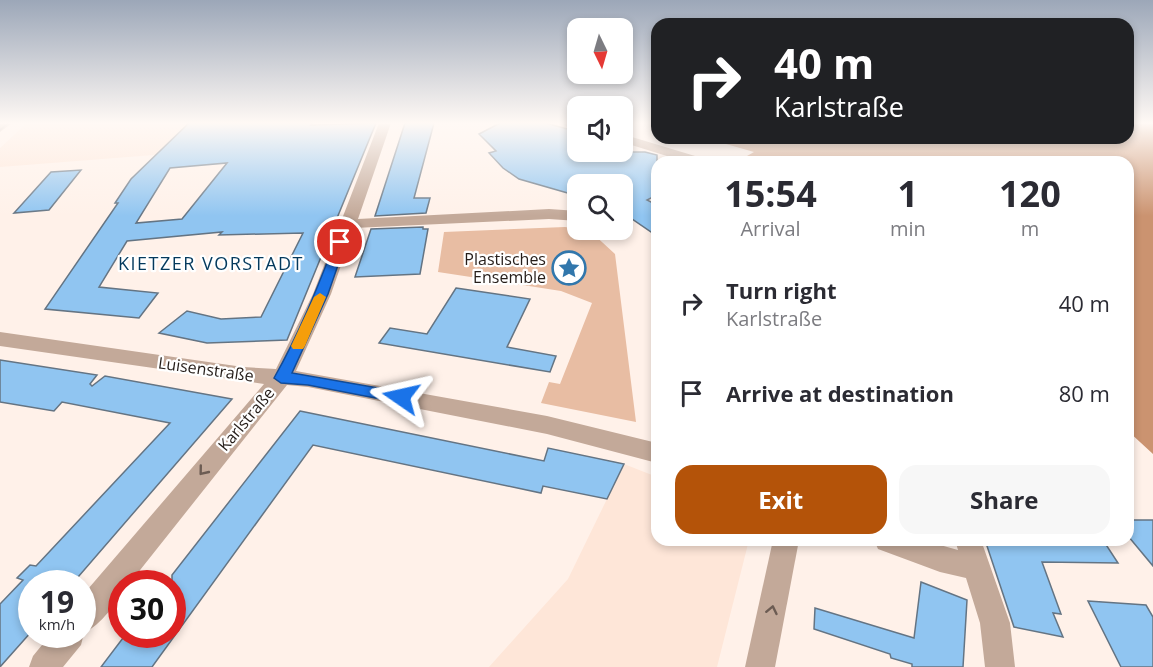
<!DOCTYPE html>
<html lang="en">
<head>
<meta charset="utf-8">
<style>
	:root { --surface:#fff; --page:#f7f7f7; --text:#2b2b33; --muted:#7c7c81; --accent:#b45309 }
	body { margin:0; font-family:"Open Sans",sans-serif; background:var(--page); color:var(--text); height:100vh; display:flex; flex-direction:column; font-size:22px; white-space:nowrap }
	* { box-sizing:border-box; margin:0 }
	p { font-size:20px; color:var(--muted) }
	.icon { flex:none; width:33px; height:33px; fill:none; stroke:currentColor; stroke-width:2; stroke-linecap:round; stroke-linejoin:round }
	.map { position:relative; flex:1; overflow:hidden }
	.side { position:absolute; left:651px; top:156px; width:483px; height:390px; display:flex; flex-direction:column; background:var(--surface); border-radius:18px; box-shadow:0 3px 9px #0003 }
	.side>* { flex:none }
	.banner { position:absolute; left:651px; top:18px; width:483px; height:126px; border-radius:18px; box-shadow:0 3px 9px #0003; background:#202124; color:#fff; overflow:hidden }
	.needle { width:39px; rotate:175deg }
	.controls { position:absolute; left:567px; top:18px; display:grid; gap:12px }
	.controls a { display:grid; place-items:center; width:66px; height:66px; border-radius:12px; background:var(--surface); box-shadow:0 3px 9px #0003; font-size:30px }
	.speed { position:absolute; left:18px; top:570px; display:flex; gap:12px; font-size:30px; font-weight:700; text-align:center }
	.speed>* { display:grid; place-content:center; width:78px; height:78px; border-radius:50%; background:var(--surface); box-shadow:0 3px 9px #0003; line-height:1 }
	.speed small { font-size:15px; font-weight:400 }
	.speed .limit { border:9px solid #d22; background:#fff; color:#111 }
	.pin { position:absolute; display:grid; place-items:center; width:51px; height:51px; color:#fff; margin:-26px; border:3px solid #fff; border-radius:50%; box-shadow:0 2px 6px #0007 }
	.me { position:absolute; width:66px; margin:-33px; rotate:281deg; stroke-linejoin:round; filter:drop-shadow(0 0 4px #0008) }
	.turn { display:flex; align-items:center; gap:21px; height:126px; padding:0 24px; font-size:27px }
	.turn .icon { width:78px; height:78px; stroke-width:2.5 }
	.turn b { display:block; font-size:42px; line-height:51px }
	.eta { display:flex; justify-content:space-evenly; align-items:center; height:102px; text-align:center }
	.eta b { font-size:36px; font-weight:700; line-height:42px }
	.primary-button { display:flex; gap:12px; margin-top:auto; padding:12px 24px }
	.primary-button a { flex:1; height:69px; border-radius:18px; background:var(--accent); color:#fff; font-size:24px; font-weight:700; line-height:69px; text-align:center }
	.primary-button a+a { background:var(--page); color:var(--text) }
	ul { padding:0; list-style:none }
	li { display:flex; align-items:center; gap:18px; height:90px; padding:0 24px }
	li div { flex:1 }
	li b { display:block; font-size:22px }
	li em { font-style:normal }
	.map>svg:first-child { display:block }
</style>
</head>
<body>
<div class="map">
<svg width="1153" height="667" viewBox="0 0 1153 667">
	<rect width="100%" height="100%" fill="#fff1e9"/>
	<g fill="#fee6d8">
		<polygon points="27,123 300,123 282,145 0,167 0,148"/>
		<polygon points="624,464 657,477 657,540 749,540 717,667 489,667 568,579"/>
	</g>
	<polygon fill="#e8bda3" points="565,227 590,231 615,254 636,422 541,403 549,382 560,384 592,303 561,291 438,272 444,232"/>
	<polygon fill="#cb9370" points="1128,123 1153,123 1153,454 1128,431 1128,162 759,162 747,156 754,152 705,138 1128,138"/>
	<g fill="#90c5f1" stroke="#647483" stroke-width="1.5" fill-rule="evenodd">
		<path d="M 189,123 L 313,123 L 311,125 L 376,123 L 287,340 L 207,343 L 159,333 L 187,311 L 221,319 L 261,317 L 303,233 L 219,235 L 222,232 L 127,241 L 99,287 L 158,293 L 139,318 L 45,309 L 118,203 L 115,203 L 131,179 ZM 227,163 L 182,219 L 136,223 L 170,168 Z"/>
		<polygon points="405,123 434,123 414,198 430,198 426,213 375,216"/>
		<polygon points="500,123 546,123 578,132 578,152 645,152 657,155 657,195 647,200 657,205 657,236 622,212 622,184 578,184 578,196 519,179 503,168 489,153 496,151 479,134"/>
		<polygon points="81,170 49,210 14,213 51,172"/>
		<polygon points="423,227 423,229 428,229 420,274 355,277 371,229"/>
		<polygon points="456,288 530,299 507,347 556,356 550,372 379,343 390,328 427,334"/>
		<polygon points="0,360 97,375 90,384 92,386 105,376 232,399 72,584 32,584 32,631 0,667 0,604 23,580 17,578 30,565 36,566 170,423 62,402 54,411 0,402"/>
		<polygon points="300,411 544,461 548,448 624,464 607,499 543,486 541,493 313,445 152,667 101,667 126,634 172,634 172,575"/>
		<polygon points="1128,520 1153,520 1153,566 1128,536"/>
		<polygon points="985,540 1103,540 1118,563 1042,562 1061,614 1053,613 1063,637 1014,627"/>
		<polygon points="921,582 967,600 963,667 912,667 912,664 891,658 890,654 814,629 815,608 914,638"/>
		<polygon points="1088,601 1146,605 1153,617 1153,667 1121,667"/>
	</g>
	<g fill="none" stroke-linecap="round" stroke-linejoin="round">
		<g fill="#c3a999" fill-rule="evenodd">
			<polygon points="0,123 12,123 0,132"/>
			<path d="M 379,123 L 391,123 L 358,219 L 549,209 L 578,211 L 578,221 L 549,219 L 354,228 L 331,294 L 296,371 L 547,416 L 657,443 L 657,463 L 547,434 L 308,387 L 287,385 L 129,584 L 122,584 C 122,600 99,626 84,633 L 81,645 L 63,667 L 29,667 L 33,656 L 51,634 L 82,634 L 82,596 L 264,384 L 0,346 L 0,332 L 243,367 L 276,369 L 313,294 Z"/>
			<polygon points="564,123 578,123 578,129 566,126"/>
			<polygon points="622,134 705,159 707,162 686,162 622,142"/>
			<polygon points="773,540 799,540 775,667 745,667"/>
			<polygon points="874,540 922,540 958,550 955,540 981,540 1010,623 1015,667 985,667 980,623 966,578 940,572 878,549"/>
		</g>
		<polyline stroke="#9b908a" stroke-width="1.5" points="0,130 8,123"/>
	</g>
	<defs><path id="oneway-chevron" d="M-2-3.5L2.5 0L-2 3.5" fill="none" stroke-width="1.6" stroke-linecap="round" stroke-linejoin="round" transform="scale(1.5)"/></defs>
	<g stroke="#6c5c53">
		<use href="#oneway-chevron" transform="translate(203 471) rotate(129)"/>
		<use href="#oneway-chevron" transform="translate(772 610) rotate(-78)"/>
	</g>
	<linearGradient id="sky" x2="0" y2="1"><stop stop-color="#9ca7b8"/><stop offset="0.57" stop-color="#fff9f5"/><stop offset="1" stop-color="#fff9f5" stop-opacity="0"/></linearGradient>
	<rect width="1153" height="216" fill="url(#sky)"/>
	<path fill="#1a73e8" stroke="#114b97" stroke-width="1.5" d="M 340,238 L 346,242 L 328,294 L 292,373 L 401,392 L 409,397 L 406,401 L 401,403 L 308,385 L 281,383 L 274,378 C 299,334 317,289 335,242 Z"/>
	<polygon fill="#f59e0b" points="320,293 326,297 305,346 303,349 293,349 291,346 314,297"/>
	<defs>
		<symbol id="sight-ring" viewBox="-11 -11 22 22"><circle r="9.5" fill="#fff" stroke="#3177ac" stroke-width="1.5"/><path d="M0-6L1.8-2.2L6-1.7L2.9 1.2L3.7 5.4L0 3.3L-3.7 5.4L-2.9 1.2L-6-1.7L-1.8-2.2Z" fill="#3177ac"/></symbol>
	</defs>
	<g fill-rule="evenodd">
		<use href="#sight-ring" x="550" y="249" width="38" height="38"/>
	</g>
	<g text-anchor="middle" stroke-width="4.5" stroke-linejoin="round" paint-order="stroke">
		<g font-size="16" fill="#251d19" stroke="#fff" text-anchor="end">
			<text x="546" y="265">Plastisches<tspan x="546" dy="18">Ensemble</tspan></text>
		</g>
		<g font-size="16" fill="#251d19" stroke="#fff">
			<text transform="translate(206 369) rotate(8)" y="6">Luisenstraße</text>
			<text transform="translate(246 419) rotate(-50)" y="6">Karlstraße</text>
		</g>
		<g font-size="18" letter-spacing="1.5" fill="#04395c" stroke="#fff">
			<text x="211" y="270">KIETZER VORSTADT</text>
		</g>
	</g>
</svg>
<div class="controls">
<a><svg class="needle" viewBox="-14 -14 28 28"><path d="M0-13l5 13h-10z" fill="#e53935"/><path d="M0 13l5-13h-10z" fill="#7c7c81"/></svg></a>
<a><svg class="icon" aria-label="sound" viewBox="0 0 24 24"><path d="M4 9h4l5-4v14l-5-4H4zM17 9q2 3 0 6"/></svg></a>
<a><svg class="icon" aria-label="search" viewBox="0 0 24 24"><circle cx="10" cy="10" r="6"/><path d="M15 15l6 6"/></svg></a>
</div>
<div class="speed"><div>19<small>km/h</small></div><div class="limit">30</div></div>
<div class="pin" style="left:340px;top:242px;background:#d93025"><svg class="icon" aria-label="arrive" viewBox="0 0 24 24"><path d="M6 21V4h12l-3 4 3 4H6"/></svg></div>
<svg class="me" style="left:401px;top:397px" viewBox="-20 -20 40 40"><path d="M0-17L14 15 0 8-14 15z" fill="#1a73e8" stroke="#fff" stroke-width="4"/></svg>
<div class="banner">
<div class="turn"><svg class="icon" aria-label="right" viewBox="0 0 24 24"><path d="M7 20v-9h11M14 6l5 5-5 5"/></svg><div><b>40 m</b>Karlstraße</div></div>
</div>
<section class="side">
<div class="eta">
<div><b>15:54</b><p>Arrival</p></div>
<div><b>1</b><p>min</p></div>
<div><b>120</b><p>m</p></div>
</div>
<ul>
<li><svg class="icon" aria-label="right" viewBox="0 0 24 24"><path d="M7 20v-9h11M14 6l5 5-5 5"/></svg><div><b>Turn right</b><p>Karlstraße</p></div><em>40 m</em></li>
<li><svg class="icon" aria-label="arrive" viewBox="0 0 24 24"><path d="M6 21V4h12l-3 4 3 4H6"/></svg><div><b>Arrive at destination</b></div><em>80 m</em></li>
</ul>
<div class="primary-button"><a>Exit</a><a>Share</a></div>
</section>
</div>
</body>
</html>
